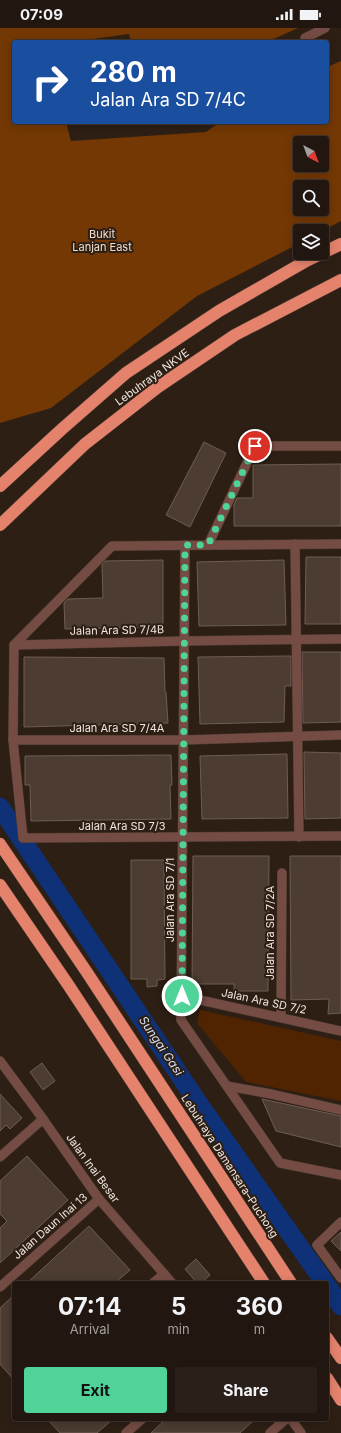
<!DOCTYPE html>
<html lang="en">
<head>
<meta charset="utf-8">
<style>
	:root { --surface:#221710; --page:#2a2019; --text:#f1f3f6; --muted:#a29f9f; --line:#3f3630; --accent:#4fd399 }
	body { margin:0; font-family:Inter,sans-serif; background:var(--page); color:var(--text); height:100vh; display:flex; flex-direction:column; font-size:15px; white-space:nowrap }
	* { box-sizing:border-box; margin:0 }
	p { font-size:13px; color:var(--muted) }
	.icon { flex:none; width:22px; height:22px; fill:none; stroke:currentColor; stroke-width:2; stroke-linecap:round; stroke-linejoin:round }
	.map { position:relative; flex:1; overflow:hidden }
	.panel { position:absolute; left:12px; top:1253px; width:317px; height:140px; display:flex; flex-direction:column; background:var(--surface); border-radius:4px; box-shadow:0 2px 10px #0003,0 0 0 1px var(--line) }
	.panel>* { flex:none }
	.banner { position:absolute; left:12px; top:12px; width:317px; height:84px; border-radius:4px; box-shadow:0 2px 10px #0003,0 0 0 1px var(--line); background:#1a4fa0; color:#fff; overflow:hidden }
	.needle { width:26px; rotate:139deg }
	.controls { position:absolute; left:293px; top:108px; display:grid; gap:8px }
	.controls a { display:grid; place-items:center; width:36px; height:36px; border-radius:4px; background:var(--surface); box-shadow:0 2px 10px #0003,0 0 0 1px var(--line); font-size:20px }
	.pin { position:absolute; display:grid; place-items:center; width:34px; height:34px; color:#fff; margin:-17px; border:2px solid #fff; border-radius:50%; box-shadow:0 1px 4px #0007 }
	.me { position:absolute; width:44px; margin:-22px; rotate:0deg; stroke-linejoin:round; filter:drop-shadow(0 0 3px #0008) }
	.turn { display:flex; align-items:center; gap:14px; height:84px; padding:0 12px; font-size:18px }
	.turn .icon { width:52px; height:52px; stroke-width:2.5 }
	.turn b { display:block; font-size:28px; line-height:34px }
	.eta { display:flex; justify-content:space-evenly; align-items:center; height:68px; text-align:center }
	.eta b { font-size:24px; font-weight:700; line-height:28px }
	.cta { display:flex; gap:8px; margin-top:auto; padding:8px 12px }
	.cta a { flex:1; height:46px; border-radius:4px; background:var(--accent); color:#111; font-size:16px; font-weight:700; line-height:46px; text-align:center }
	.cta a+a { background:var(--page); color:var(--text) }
	.status { display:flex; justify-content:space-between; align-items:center; height:28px; padding:0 20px; background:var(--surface); direction:ltr }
	.status svg { height:11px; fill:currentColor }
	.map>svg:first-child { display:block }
</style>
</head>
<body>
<div class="status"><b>07:09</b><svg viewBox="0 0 49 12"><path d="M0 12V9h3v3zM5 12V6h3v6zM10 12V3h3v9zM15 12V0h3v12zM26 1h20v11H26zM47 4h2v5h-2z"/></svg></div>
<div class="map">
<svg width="341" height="1405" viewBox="0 0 341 1405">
	<rect width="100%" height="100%" fill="#2e1f15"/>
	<polygon fill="#502400" points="200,982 341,1013 341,1073 246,1054 197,995"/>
	<path fill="#733804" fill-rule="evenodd" d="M 0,0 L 298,0 L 267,14 L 131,14 L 129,6 L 86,12 L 84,14 L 14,14 L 14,94 L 66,94 L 71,113 L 206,104 L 220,94 L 327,94 L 327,39 L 341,33 L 341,193 L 322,203 L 300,203 L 300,215 L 197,268 L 51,380 L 0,395 ZM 300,115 L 322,115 L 322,137 L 300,137 ZM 300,159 L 322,159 L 322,181 L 300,181 Z"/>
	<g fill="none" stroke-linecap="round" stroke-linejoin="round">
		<g stroke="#0e3177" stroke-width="19">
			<polyline points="0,779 199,1076 325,1255"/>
			<polyline points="327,1258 341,1278"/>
		</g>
	</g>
	<g fill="#4c3c32" stroke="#6f5d52">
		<polygon points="204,414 226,425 190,499 166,487"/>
		<polygon points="341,436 341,498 234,498 234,477 237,470 253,470 253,437"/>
		<polygon points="306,529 341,529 341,596 305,596"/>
		<polygon points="163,532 163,599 65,601 64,575 68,571 103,570 102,537 105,533"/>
		<polygon points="284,532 286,597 199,598 197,534"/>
		<polygon points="302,624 341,624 341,694 303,695"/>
		<polygon points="291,628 291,658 285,658 284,694 200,696 198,629"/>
		<polygon points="24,629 164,630 165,664 166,664 168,695 24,699"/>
		<polygon points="304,724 341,725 341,790 305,791"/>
		<polygon points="287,726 288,790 202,791 200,728"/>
		<polygon points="171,727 172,757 170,757 171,791 31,793 30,757 25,757 25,728"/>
		<polygon points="193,828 269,828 268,963 234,963 234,956 192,956"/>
		<polygon points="290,828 341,828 341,985 328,986 329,971 291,972"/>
		<polygon points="131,832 164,832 165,951 157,952 157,958 147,959 147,951 131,951"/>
		<polygon points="42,1035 55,1053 43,1062 30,1044"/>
		<polygon points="0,1066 22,1090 10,1101 6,1097 0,1103"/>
		<polygon points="262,1071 341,1088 341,1119 276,1103"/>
		<polygon points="27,1128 68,1172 0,1235 0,1200 7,1193 0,1186 0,1153"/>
		<polygon points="89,1198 130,1242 115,1255 27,1255"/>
		<polygon points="341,1204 341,1223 331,1213"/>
		<polygon points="196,1231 210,1247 201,1255 197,1255 185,1241"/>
		<polygon points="14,1267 14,1352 0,1336 0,1280"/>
		<polygon points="47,1391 113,1391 97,1405 60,1405"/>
		<polygon points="166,1391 255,1391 240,1405 151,1405"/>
	</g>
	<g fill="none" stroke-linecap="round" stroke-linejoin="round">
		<defs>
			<g id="street">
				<polyline points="305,10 325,0"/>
				<polyline points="295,516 299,809"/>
				<polyline points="341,516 112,518 14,617 13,712 23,810 341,808"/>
				<polyline points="185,517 181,992 280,1135 341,1147"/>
				<polyline points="208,517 255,418 341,418"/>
				<polyline points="14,617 184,613 341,611"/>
				<polyline points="13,712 183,712 341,707"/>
				<polyline points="182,968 341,1003"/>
				<polyline points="281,989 282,845"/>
				<polyline points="0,1033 43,1091 99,1171 172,1255"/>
				<polyline points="227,1058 271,1066 341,1082"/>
				<polyline points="0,1129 43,1091"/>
				<polyline points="341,1194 317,1217 341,1250"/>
				<polyline points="153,1255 164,1246"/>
				<polyline points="0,1259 99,1171"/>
				<polyline points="291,1391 301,1405"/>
				<polyline points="126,1405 142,1391"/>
				<polyline points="270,1405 286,1391"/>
			</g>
			<g id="highway">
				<polyline points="0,458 62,401 126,345 219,283 306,233 341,216"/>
				<polyline points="0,497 85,416 158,359 235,307 341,252"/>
				<polyline points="0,816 86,943 291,1255"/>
				<polyline points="0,857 69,958 264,1255"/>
				<polyline points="327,1310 341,1330"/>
				<polyline points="327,1350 341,1372"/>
			</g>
		</defs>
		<use href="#street" stroke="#493b31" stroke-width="10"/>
		<use href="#highway" stroke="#493b31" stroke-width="13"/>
		<use href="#street" stroke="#744c43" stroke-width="9"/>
		<use href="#highway" stroke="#e4826c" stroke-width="12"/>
	</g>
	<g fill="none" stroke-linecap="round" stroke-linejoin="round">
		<polyline stroke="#4fd399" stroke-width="7" stroke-dasharray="0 12.6" points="182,968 185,517 208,517 255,418"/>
	</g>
	<g text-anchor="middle" stroke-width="4" stroke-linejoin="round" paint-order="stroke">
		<g font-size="11" fill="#f2dcce" stroke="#2e1f15">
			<text x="102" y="210">Bukit<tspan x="102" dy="13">Lanjan East</tspan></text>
		</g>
		<g font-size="11" fill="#f0e6df" stroke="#2e1f15">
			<text transform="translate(152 349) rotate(-36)" y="4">Lebuhraya NKVE</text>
			<text transform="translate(117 602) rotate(-1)" y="4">Jalan Ara SD 7/4B</text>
			<text x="117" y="704">Jalan Ara SD 7/4A</text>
			<text x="122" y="802">Jalan Ara SD 7/3</text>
			<text transform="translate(170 872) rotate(-90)" y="4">Jalan Ara SD 7/1</text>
			<text transform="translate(270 905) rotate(-90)" y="4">Jalan Ara SD 7/2A</text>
			<text transform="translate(264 973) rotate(12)" y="4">Jalan Ara SD 7/2</text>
			<text transform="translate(230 1138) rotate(57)" y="4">Lebuhraya Damansara–Puchong</text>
			<text transform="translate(93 1140) rotate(54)" y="4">Jalan Inai Besar</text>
			<text transform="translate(50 1198) rotate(-41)" y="4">Jalan Daun Inai 13</text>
		</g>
		<g font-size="12" font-style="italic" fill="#d2def3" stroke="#2e1f15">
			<text transform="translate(161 1018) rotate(56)" y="4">Sungai Gasi</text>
		</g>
	</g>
</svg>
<div class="controls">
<a><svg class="needle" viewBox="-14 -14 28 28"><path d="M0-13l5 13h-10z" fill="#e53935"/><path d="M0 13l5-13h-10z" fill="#a29f9f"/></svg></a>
<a><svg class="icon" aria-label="search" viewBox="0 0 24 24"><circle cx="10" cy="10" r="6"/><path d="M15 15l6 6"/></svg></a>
<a><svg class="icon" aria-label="layers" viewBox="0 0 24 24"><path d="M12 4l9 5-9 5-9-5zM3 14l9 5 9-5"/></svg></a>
</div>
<div class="pin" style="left:255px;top:418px;background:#d93025"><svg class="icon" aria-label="arrive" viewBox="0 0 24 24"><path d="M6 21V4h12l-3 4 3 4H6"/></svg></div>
<svg class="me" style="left:182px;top:968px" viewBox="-20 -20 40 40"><circle r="17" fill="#4fd399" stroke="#fff" stroke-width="3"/><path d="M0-11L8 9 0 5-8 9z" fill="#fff"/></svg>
<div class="banner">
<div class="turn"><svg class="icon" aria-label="right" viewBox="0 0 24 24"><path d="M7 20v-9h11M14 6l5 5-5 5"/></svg><div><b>280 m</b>Jalan Ara SD 7/4C</div></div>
</div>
<section class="panel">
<div class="eta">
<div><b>07:14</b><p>Arrival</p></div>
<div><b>5</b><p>min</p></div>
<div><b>360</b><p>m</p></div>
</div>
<div class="cta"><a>Exit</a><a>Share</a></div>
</section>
</div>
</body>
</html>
